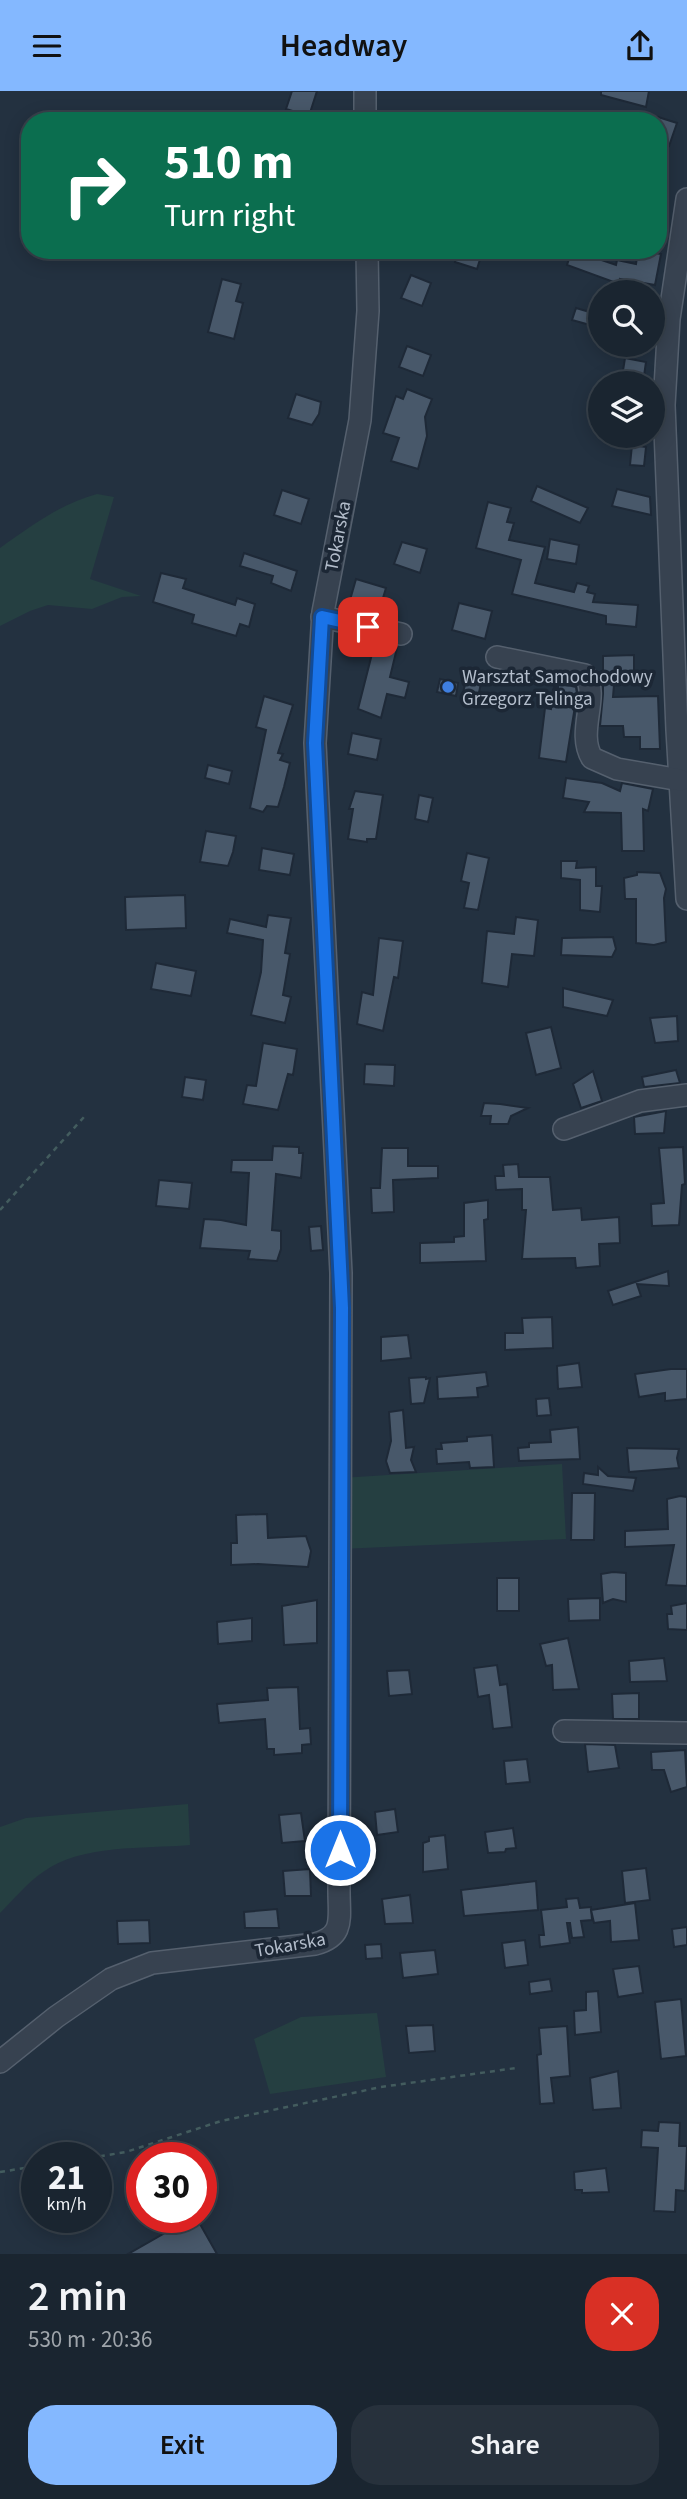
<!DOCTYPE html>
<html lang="en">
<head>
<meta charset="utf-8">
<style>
	:root { --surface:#1a2530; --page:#27313c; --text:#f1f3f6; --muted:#9fa5ab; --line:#38424c; --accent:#84b8ff }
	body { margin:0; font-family:"Source Sans 3",sans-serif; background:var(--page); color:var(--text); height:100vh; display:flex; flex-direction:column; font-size:26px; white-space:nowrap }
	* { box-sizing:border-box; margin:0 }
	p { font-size:23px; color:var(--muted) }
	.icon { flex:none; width:38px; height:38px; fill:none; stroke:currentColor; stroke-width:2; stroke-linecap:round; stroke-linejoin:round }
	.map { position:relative; height:2163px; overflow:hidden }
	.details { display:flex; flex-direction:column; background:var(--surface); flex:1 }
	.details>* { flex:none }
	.hud { position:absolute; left:21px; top:21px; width:646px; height:147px; border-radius:28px; box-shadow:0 4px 18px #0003,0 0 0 2px var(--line); background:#0b6e4f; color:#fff; overflow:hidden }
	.controls { position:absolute; left:588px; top:189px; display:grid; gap:14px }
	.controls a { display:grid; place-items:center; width:77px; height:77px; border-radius:50%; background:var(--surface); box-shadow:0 4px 18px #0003,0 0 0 2px var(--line); font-size:35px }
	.speed { position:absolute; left:21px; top:2051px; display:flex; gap:14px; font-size:35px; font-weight:700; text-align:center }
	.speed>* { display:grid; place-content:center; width:91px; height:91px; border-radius:50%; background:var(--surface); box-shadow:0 4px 18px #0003,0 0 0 2px var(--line); line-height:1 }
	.speed small { font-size:18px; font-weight:400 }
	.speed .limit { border:10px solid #d22; background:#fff; color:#111 }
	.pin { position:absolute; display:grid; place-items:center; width:60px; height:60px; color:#fff; margin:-30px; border-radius:14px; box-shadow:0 4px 10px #0006 }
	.me { position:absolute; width:77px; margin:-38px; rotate:0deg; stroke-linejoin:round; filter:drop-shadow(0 0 5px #0008) }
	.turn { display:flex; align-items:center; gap:24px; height:147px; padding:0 28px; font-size:32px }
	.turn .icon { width:91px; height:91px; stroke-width:2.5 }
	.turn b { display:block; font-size:49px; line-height:60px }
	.round { display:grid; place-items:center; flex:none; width:74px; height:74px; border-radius:28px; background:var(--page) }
	.overview { display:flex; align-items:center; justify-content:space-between; height:119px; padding:0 28px }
	h1 { font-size:42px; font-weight:600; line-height:52px }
	.cta { display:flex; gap:14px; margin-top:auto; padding:14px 28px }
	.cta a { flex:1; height:80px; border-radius:28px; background:var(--accent); color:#111; font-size:28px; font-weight:600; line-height:80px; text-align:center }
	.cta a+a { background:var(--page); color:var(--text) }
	header { display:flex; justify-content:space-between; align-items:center; height:91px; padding:0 28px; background:var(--accent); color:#111; font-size:32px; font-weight:600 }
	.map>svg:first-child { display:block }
</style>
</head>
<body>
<header><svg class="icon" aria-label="menu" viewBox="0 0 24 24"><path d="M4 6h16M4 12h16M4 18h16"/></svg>Headway<svg class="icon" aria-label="share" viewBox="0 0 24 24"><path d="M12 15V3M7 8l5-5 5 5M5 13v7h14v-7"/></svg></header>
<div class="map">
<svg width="687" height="2163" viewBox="0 0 687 2163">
	<rect width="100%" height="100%" fill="#233140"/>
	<g fill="#253f41">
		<path d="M 97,403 L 114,406 L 90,488 L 141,505 L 122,506 L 92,518 L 48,514 L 30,520 L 0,535 L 0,457 C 31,435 60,413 97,403 Z"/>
		<polygon points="562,1373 566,1448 340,1458 341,1387"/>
		<path d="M 188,1713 L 190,1754 C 144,1758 81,1753 43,1781 C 27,1792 14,1808 0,1822 L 0,1736 L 26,1727 Z"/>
		<polygon points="377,1922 386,1986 270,2003 254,1948 301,1926"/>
	</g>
	<g fill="#48586a" stroke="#1e2937" stroke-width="2">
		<polygon points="292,0 317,0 309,25 286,18"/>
		<polygon points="601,0 649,0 646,16 601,4"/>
		<polygon points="658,26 677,32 669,55 658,52"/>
		<polygon points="459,159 483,159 477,178 455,171"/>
		<polygon points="572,159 616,174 617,169 636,173 638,159 661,163 655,194 620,188 619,193 567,174"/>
		<polygon points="411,184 431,192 422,215 401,207"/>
		<polygon points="222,188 241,193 236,210 243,212 234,248 208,241"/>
		<polygon points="576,217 593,222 590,234 572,229"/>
		<polygon points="407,255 431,264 423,285 399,276"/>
		<polygon points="625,267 646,271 643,292 621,292"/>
		<polygon points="407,298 432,308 425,326 427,345 418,378 391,370 399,347 383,342 396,305 403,308"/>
		<polygon points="296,303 321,311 319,323 312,334 288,327"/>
		<polygon points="632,354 646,356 644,375 630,374"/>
		<polygon points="537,395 588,417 580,432 531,410"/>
		<polygon points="617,398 650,406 651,424 612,415"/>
		<polygon points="282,399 309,408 301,433 274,424"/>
		<polygon points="488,411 511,417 507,431 514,432 509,449 545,456 535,492 574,501 577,492 589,495 587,501 595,503 593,511 638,514 636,536 606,533 606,525 512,503 521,469 476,457"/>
		<polygon points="550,448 579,454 576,473 547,468"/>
		<polygon points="402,451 427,458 420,482 394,473"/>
		<polygon points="244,462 297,480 291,500 271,492 273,485 240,475"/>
		<polygon points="161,482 186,488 183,497 235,514 237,507 255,513 249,536 240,533 236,545 192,532 194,524 153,511"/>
		<polygon points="356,488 386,497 380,517 350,509"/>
		<polygon points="459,512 492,520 485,548 452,539"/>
		<polygon points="375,551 397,557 390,586 409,591 405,607 387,603 381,627 358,618"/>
		<polygon points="634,564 634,581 615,582 613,606 658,605 660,658 640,658 640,646 624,646 623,635 600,635 603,603 603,565"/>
		<polygon points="467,585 482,588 478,606 463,602"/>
		<polygon points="440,588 458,592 456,605 437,601"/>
		<polygon points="558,592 576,596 577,603 566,671 539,667 545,617 551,618 554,596 558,596"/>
		<polygon points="264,605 293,614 278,662 283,663 280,669 290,672 284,696 278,716 267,715 263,721 250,717 266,639 256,636"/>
		<polygon points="352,642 381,648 377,669 348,663"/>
		<polygon points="208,674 232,680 229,693 205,687"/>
		<polygon points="566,687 602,692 620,700 622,692 653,698 648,720 643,718 644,760 622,760 621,722 584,721 589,711 563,707"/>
		<polygon points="355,700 383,704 376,748 367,748 367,751 348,748 353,718 349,718"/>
		<polygon points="419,704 433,707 428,731 415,728"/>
		<polygon points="206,740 236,745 233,761 228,775 200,771"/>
		<polygon points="262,757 294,763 290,784 259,779"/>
		<polygon points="467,762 489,767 478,819 464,817 469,792 461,790"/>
		<polygon points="561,770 577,770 576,777 596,776 596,795 602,795 600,821 580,819 580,789 561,787"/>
		<polygon points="637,781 660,782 666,798 664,807 666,851 654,854 636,852 636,808 625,808 624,787 637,784"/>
		<polygon points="185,804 186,837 126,839 125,806"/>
		<polygon points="268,824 291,827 285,862 290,863 283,904 291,906 285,932 251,924 261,881 263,849 227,842 230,828 266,836"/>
		<polygon points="516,826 538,829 534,865 512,863 508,896 482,892 487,840 514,843"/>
		<polygon points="613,846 616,858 612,866 561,864 562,847"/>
		<polygon points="379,847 403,850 398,887 394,886 383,940 357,933 362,901 373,904"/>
		<polygon points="156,872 196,880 191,905 151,898"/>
		<polygon points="563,897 613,909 607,925 563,916"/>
		<polygon points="677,925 678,950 655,952 650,927"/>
		<polygon points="551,936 561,977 536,984 526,942"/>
		<polygon points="263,952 297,958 293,984 288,983 278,1019 243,1013 247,994 256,995"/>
		<polygon points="365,973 395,974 394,995 364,993"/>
		<polygon points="676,979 680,992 644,996 642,986"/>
		<polygon points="593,980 602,1010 581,1017 573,993"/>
		<polygon points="185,986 206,989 203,1009 182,1006"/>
		<polygon points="484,1012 500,1013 528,1017 511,1025 508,1033 490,1033 491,1025 481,1025"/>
		<polygon points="666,1020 664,1042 635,1043 634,1026"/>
		<polygon points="273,1055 299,1056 299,1062 303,1062 301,1087 276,1083 272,1139 281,1140 281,1158 277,1170 248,1168 250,1160 200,1157 204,1128 221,1129 246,1134 249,1082 231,1081 232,1069 272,1069"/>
		<polygon points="683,1056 685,1093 682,1094 679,1134 652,1135 651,1113 664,1112 659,1057"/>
		<polygon points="382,1057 408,1057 408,1075 438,1075 438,1087 393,1089 394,1121 372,1122 371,1097 380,1097"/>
		<polygon points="518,1073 519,1086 550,1086 553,1119 581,1117 582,1129 619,1126 620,1152 599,1153 600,1175 576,1177 575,1167 522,1168 526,1119 522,1119 522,1098 496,1099 495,1085 504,1085 503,1074"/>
		<polygon points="159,1089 192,1092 189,1118 156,1115"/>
		<polygon points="488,1109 488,1128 484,1129 486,1170 420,1172 420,1152 454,1151 454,1146 464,1145 464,1112"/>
		<polygon points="321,1135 323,1159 311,1160 309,1136"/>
		<polygon points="668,1180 669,1195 637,1193 641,1205 613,1214 608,1200"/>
		<polygon points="552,1226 553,1257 505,1259 505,1242 523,1242 522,1227"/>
		<polygon points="408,1244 411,1267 381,1270 381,1246"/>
		<polygon points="579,1272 582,1296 558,1298 557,1275"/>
		<polygon points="671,1278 687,1278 687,1308 665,1310 665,1302 639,1306 635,1283"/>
		<polygon points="486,1281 488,1295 477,1297 478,1306 438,1308 437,1286"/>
		<polygon points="426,1286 426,1288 430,1287 424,1312 411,1313 409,1287"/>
		<polygon points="549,1307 551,1324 537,1325 536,1308"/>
		<polygon points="403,1319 406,1357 414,1356 411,1369 416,1381 390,1382 386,1370 391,1350 389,1321"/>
		<polygon points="578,1336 580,1368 519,1370 518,1357 529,1356 529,1352 551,1351 550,1339"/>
		<polygon points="492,1344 494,1376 470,1377 469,1371 437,1373 436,1358 442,1358 441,1352 467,1350 467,1346"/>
		<polygon points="627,1357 679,1358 677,1367 679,1377 629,1381"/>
		<polygon points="598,1376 608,1385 636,1387 633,1400 583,1393 584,1382 598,1384"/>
		<polygon points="572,1402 595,1402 594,1449 571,1449"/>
		<polygon points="680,1405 687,1406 687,1495 666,1494 674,1454 625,1456 625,1440 668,1438 667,1408"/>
		<polygon points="267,1423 268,1447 306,1445 311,1460 308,1476 258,1473 231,1474 231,1452 237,1452 236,1424"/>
		<polygon points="613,1481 626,1482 626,1511 613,1508 603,1512 601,1483"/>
		<rect x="497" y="1487" width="22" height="33"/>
		<polygon points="600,1507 600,1529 569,1530 568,1508"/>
		<polygon points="317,1509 317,1552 284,1554 282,1515"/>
		<polygon points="687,1512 687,1539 668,1538 667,1523 672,1523 671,1515"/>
		<polygon points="252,1527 252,1550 218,1553 217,1531"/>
		<polygon points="568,1547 579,1598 553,1599 552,1574 546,1575 540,1553"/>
		<polygon points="664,1567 667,1590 630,1591 629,1570"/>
		<polygon points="497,1574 500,1594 507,1593 512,1636 493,1638 489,1604 478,1606 474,1577"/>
		<polygon points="409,1579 412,1603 389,1605 387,1580"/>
		<polygon points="298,1596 300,1638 310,1637 311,1653 302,1654 302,1662 274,1664 274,1658 267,1658 265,1628 219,1632 217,1613 268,1609 267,1597"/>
		<polygon points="639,1602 639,1628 613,1628 612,1603"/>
		<polygon points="585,1653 615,1654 619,1677 588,1681"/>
		<polygon points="685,1659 687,1696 671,1701 664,1679 652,1679 651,1661"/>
		<polygon points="527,1668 530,1691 506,1693 504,1670"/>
		<polygon points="395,1718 398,1741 377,1744 375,1721"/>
		<polygon points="301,1722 305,1750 282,1752 279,1724"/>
		<polygon points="513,1737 516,1757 506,1758 505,1761 488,1762 485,1741"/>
		<polygon points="445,1744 448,1778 423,1781 423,1752 429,1750 429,1746"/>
		<polygon points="646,1777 650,1809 625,1812 622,1780"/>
		<polygon points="310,1778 311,1805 285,1805 283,1780"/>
		<polygon points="536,1790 538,1819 464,1825 461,1799"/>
		<polygon points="410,1804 413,1832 385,1833 382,1808"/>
		<polygon points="578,1807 580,1817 591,1816 592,1829 581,1830 584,1846 572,1847 570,1832 567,1832 570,1852 540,1856 539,1844 544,1844 541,1819 567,1816 566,1808"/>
		<polygon points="635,1812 639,1849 611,1851 610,1830 594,1832 591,1819"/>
		<polygon points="277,1818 279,1837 245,1837 244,1821"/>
		<polygon points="149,1829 150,1852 118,1853 117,1830"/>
		<polygon points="687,1836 687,1854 674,1856 672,1838"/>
		<polygon points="525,1849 528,1874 505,1877 502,1852"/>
		<polygon points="381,1853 382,1867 366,1868 365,1854"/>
		<polygon points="435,1859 438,1883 403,1887 400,1862"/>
		<polygon points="639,1875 643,1902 618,1906 613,1878"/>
		<polygon points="550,1888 552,1900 530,1903 529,1891"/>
		<polygon points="598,1900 601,1941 575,1944 574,1920 586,1919 586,1901"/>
		<polygon points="681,1908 686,1965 661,1968 655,1911"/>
		<polygon points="433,1934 435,1960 409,1962 406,1935"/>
		<polygon points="567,1935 570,1985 551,1987 554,2012 540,2013 537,1964 541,1963 539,1937"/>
		<polygon points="618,1980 621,2017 593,2019 590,1987"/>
		<polygon points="659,2031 680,2032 679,2055 687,2055 685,2100 676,2099 675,2121 654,2120 658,2057 641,2056 642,2039 658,2040"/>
		<polygon points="606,2077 609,2101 582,2102 582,2099 575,2099 574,2081"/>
		<polygon points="193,2126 196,2126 217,2163 128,2163"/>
	</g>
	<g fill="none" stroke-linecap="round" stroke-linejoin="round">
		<defs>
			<g id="minor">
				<polyline points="365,0 365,30"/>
				<polyline points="687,108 669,228 664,314 677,639 687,808"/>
				<polyline points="322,526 401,543"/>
				<path d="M 497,566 L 585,584 C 600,605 576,641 592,667 L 617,678 L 680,689"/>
				<polyline points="564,1038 640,1010 687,1004"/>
				<polyline points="564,1640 687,1642"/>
				<path d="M 0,1971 L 56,1926 L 111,1888 L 152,1872 L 315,1853 C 345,1845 339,1828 339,1800 L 341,1182 L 315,652 L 323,521 L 360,329 L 368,220 L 367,159"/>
			</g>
		</defs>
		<use href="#minor" stroke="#55606e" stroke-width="24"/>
		<g stroke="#435c5e" stroke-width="2.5" stroke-dasharray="5 5" stroke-linecap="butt">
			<polyline points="0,1119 84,1026"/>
			<polyline points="90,2067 126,2061 221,2030 381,1996 516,1977"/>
			<polyline points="0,2081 37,2075"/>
		</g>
		<use href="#minor" stroke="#374250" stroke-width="21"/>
	</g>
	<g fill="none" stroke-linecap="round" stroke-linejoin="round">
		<defs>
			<polyline id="route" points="340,1759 342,1217 315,652 322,526 368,536"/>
		</defs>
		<use href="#route" stroke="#114b97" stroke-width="18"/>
		<use href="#route" stroke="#1a73e8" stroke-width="12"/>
	</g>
	<circle fill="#3f7fe0" stroke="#1c2735" stroke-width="2.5" cx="448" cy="596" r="7"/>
	<g text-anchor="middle" stroke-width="7" stroke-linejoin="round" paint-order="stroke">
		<g font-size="19" fill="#b3bdcb" stroke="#1c2735">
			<text transform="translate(337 445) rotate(-79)" y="7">Tokarska</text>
			<text transform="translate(290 1853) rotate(-10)" y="7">Tokarska</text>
		</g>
		<g font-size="19" fill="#b3bdcb" stroke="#1c2735" text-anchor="start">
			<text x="462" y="592">Warsztat Samochodowy<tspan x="462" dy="22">Grzegorz Telinga</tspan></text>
		</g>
	</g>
</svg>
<div class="controls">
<a><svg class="icon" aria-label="search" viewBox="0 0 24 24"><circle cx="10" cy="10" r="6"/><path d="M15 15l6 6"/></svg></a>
<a><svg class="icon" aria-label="layers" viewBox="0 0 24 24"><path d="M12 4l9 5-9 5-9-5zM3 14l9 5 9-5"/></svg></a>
</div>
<div class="speed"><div>21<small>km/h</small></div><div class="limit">30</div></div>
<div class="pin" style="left:368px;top:536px;background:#d93025"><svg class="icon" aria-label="arrive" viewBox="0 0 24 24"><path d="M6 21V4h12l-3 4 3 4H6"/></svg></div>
<svg class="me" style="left:340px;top:1759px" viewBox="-20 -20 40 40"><circle r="17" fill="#1a73e8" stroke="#fff" stroke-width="3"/><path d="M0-11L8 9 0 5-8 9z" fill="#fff"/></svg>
<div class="hud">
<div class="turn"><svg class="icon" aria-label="right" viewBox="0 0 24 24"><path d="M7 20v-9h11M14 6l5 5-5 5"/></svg><div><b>510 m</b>Turn right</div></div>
</div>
</div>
<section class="details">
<div class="overview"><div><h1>2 min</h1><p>530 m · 20:36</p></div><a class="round" style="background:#d93025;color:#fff"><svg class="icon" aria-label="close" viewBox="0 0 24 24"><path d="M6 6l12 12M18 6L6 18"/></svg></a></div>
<div class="cta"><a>Exit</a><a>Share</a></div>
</section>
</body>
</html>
